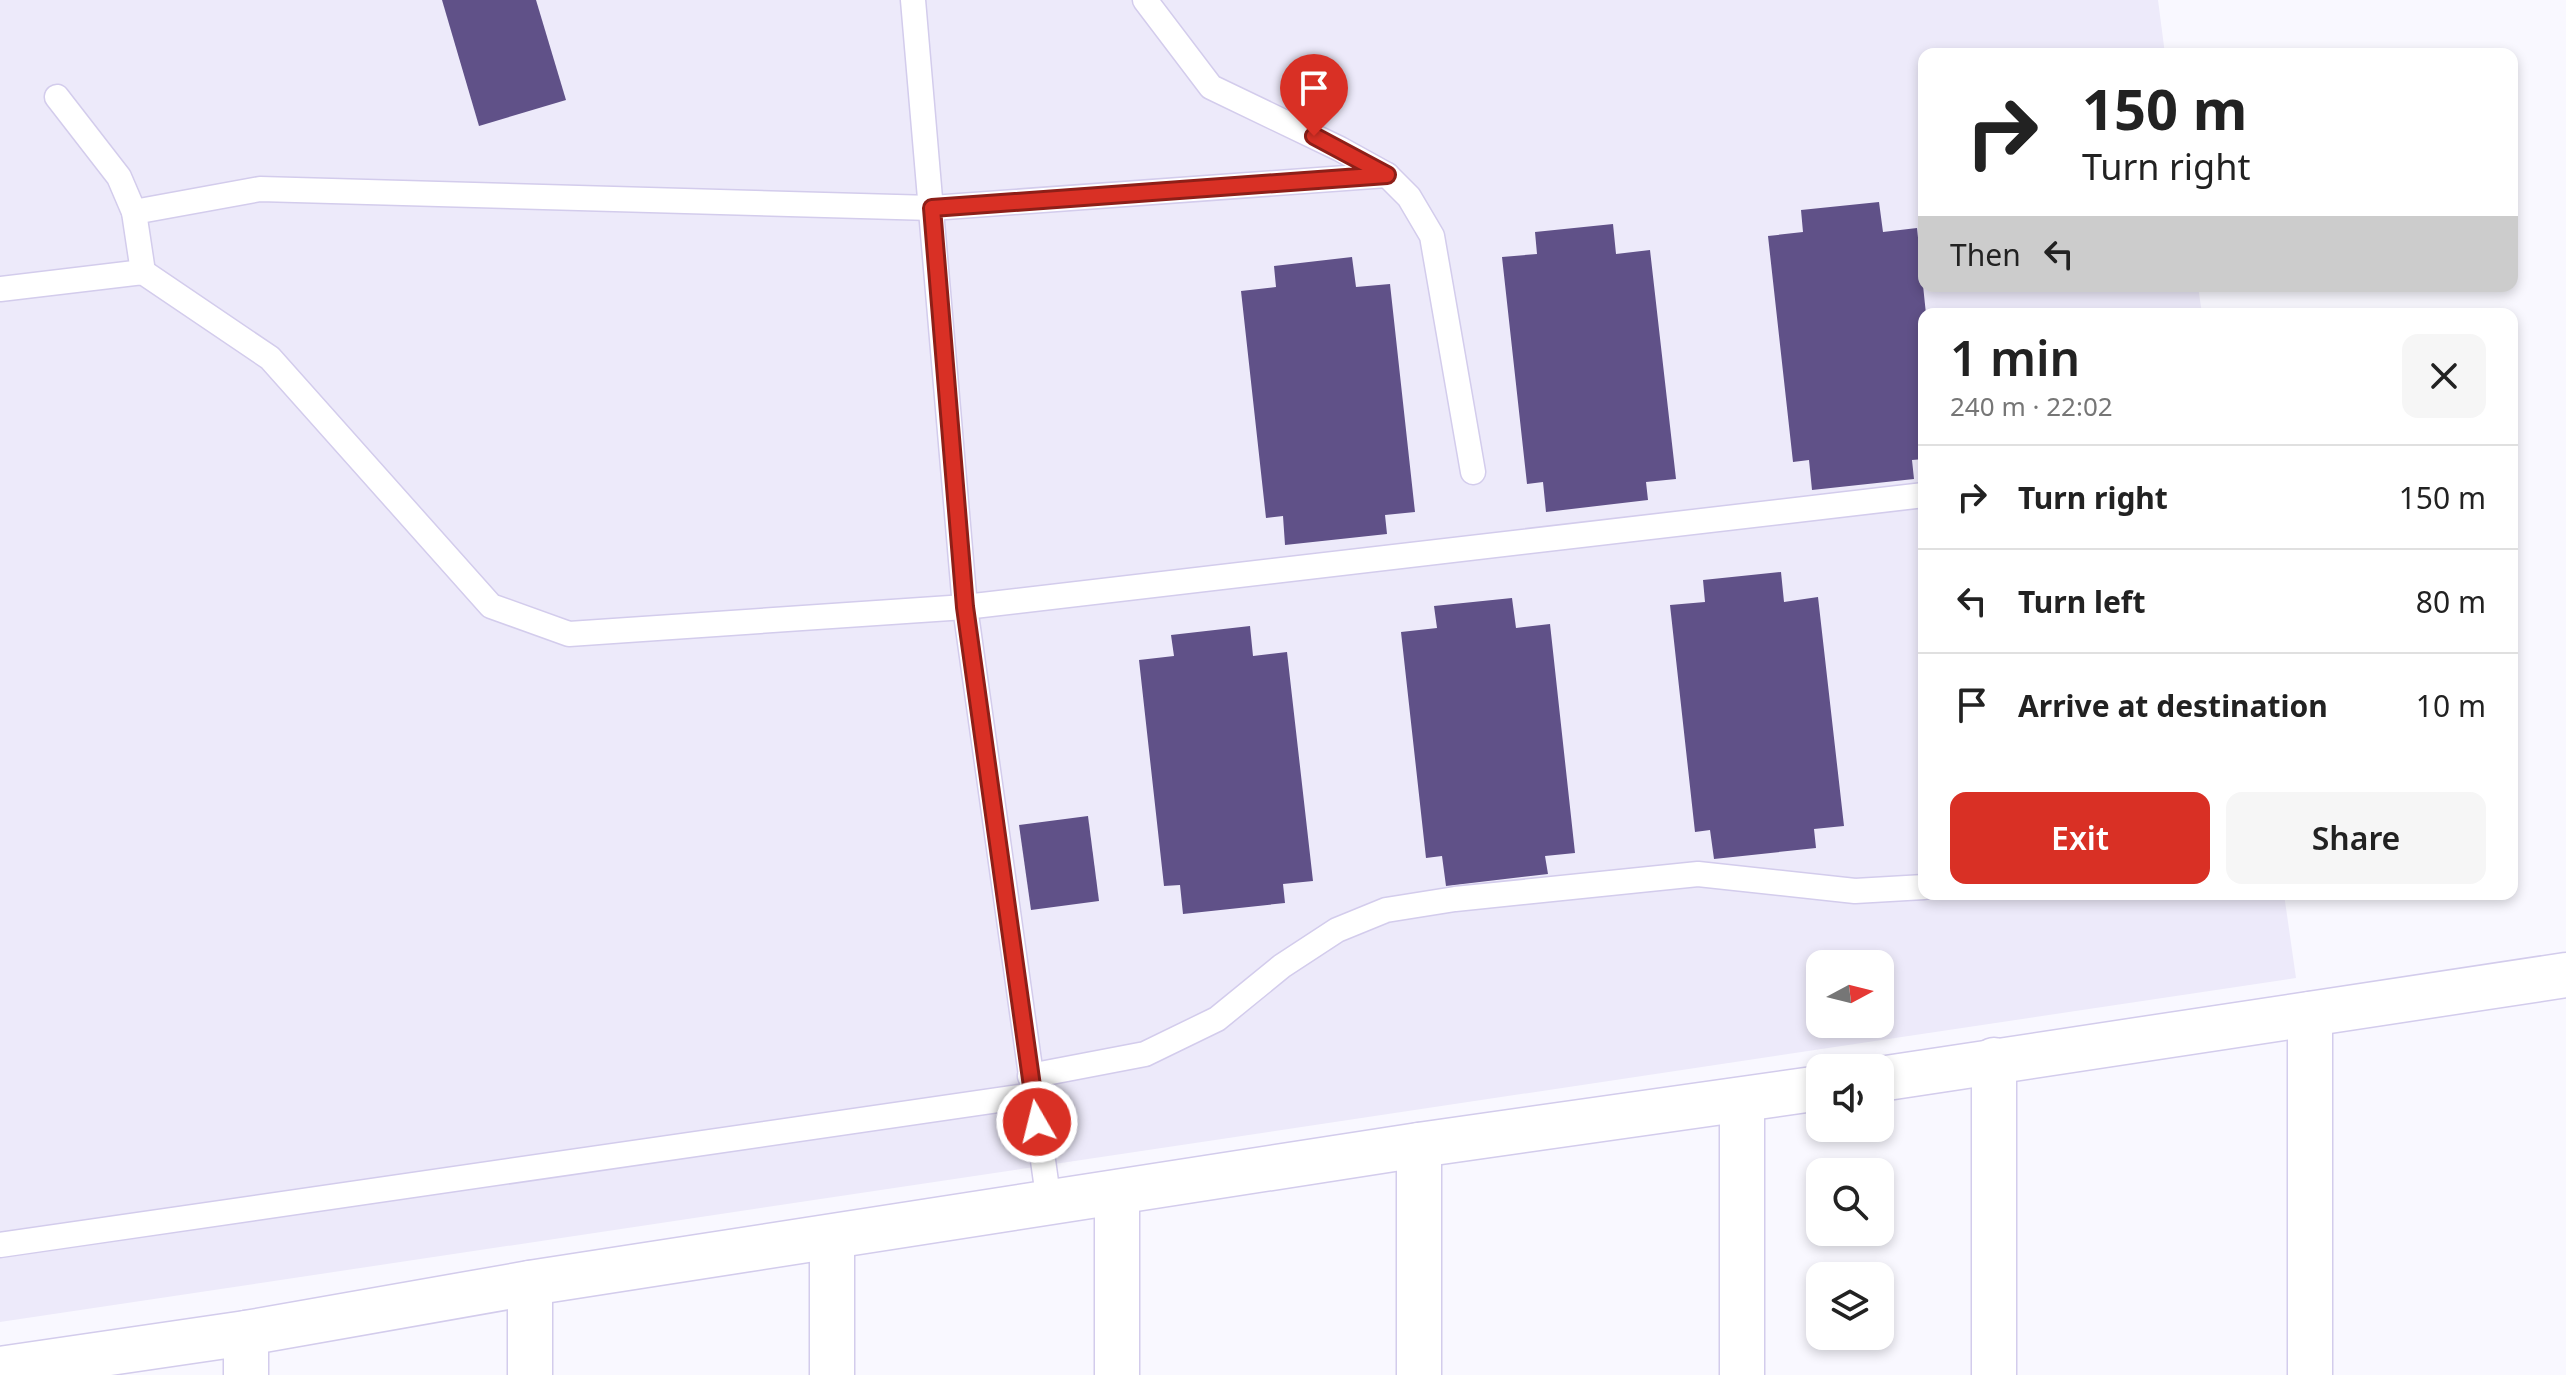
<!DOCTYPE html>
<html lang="en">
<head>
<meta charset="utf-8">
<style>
	:root { --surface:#fff; --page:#f6f6f6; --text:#222; --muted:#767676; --line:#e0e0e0; --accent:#d93025 }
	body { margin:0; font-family:"Noto Sans",sans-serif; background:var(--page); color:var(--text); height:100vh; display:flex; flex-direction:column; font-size:30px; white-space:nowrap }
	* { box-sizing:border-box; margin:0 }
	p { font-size:26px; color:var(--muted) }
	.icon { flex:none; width:44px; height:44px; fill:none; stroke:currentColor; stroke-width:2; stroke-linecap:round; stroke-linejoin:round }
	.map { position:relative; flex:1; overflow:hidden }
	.panel { position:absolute; left:1918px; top:308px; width:600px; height:592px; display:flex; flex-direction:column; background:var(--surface); border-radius:16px; box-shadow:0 4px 12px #0003 }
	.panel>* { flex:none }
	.hud { position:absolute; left:1918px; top:48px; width:600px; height:244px; border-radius:16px; box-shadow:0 4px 12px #0003; background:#fff; color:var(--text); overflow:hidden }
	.needle { width:52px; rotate:83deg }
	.fabs { position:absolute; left:1806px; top:950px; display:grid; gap:16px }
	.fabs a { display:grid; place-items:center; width:88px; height:88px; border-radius:16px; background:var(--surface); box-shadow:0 4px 12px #0003; font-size:40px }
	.pin { position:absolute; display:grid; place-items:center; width:68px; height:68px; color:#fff; margin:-82px -34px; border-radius:50% 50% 50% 0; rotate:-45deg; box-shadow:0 0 8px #0007 }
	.pin .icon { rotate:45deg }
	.me { position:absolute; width:88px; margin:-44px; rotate:352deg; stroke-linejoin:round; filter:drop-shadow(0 0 6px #0008) }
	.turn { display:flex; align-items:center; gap:28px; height:168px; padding:0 32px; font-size:36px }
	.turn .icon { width:104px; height:104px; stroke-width:2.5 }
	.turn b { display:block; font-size:56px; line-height:68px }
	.then { display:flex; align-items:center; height:76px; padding:0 32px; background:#0003; gap:16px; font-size:30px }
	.round { display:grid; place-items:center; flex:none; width:84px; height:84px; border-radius:16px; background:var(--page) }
	.headline { display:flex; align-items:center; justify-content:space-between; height:136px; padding:0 32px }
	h1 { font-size:48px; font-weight:600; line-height:60px }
	.primary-button { display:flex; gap:16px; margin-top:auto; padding:16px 32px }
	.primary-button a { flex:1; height:92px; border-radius:16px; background:var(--accent); color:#fff; font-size:32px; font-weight:600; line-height:92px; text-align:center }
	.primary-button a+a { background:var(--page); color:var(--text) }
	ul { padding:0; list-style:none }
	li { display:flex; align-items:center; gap:24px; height:104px; padding:0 32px; border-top:2px solid var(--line) }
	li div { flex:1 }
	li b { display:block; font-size:30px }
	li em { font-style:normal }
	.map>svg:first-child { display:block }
</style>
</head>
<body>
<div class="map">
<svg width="2566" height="1375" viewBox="0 0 2566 1375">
	<rect width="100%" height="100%" fill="#f9f8ff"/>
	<path fill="#edeafa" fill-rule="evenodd" d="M 0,0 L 2158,0 L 2165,54 L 1924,54 L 1924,286 L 2198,286 L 2202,314 L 1924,314 L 1924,894 L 2284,894 L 2296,978 L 0,1322 ZM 1820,964 L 1880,964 L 1880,1024 L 1820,1024 Z"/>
	<g fill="#605188">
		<polygon points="442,0 536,0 566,100 479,126"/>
		<polygon points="1879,202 1883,232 1917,228 1926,314 1924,314 1924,459 1912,460 1914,479 1812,490 1809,460 1793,462 1768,236 1803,232 1801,210"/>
		<polygon points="1613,224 1616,254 1650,250 1676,479 1646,482 1648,500 1546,512 1543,482 1527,484 1502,257 1537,254 1535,232"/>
		<polygon points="1352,257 1356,287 1390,284 1415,512 1385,515 1387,534 1285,545 1283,516 1266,518 1241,291 1276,287 1274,266"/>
		<polygon points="1781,572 1784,602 1818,597 1844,826 1814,829 1816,848 1714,859 1710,830 1695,832 1670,605 1705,602 1703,580"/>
		<polygon points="1512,598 1516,628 1550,624 1575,853 1545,856 1548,874 1446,886 1442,856 1426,858 1401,632 1437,628 1434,606"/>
		<polygon points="1250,626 1253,656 1287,652 1313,881 1283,884 1285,903 1183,914 1180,885 1164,886 1139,660 1174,656 1171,635"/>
		<polygon points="1088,816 1099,901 1031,910 1019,825"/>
	</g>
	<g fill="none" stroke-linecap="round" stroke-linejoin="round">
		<defs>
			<g id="service">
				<polyline points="913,0 965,607 1049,1203"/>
				<polyline points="1145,0 1211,87 1340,149 1387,175 1409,197 1432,236 1473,472"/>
				<polyline points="57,97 119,177 134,212 143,272"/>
				<polyline points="134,212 260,189 932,208 1387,175"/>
				<polyline points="0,289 143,272 270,358 491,606 569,634 965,607 1924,495"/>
				<polyline points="1030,1076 1145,1054 1217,1019 1282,966 1337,930 1386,910 1455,899 1698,874 1855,891 1924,887"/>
				<polyline points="0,1245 1033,1095"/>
			</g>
			<g id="minor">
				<polyline points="1880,1079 2566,975"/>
				<polyline points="1419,1145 1419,1375"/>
				<polyline points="1117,1193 1117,1375"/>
				<polyline points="832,1238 832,1375"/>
				<polyline points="530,1283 530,1375"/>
				<polyline points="246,1333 246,1375"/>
				<polyline points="0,1369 246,1333 530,1283 1419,1145 1820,1088"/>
				<polyline points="1742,1375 1742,1101"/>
				<polyline points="1994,1375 1994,1060"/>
				<polyline points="2310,1375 2310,1014"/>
			</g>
		</defs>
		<use href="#service" stroke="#d3ccec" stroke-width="27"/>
		<use href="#minor" stroke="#d3ccec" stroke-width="47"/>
		<use href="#service" stroke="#fff" stroke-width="24"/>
		<use href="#minor" stroke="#fff" stroke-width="44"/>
	</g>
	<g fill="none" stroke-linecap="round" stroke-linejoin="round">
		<defs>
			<polyline id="route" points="1037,1122 965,607 932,208 1387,175 1314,136"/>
		</defs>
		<use href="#route" stroke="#8d1f18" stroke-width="20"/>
		<use href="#route" stroke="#d93025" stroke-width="14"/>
	</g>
</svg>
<div class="fabs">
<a><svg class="needle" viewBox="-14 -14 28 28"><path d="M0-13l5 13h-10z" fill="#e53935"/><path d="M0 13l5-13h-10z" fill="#767676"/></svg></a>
<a><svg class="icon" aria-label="sound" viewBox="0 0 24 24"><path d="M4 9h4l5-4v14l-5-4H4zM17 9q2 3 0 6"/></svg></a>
<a><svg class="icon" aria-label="search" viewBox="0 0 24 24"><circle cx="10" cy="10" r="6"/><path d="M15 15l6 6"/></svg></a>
<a><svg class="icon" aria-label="layers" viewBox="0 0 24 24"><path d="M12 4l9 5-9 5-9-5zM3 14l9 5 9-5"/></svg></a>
</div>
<div class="pin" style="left:1314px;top:136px;background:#d93025"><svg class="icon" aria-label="arrive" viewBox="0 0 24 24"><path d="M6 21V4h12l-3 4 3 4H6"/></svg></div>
<svg class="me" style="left:1037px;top:1122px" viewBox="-20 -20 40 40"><circle r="17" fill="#d93025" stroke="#fff" stroke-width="3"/><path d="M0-11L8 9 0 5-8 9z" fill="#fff"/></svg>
<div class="hud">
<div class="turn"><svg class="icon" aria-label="right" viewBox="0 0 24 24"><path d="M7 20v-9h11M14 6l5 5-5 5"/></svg><div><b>150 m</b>Turn right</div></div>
<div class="then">Then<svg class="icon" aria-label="left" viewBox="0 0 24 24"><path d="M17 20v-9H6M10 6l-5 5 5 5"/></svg></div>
</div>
<section class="panel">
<div class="headline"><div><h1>1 min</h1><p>240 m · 22:02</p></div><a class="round"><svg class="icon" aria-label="close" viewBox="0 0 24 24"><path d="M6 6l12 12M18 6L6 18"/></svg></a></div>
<ul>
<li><svg class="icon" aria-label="right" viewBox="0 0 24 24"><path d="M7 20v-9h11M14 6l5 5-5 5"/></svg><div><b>Turn right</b></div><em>150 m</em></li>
<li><svg class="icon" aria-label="left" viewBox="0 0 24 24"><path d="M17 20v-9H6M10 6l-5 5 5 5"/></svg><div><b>Turn left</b></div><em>80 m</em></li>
<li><svg class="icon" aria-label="arrive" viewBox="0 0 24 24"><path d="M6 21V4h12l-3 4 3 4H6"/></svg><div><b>Arrive at destination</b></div><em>10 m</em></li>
</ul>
<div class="primary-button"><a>Exit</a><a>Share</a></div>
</section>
</div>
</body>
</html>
